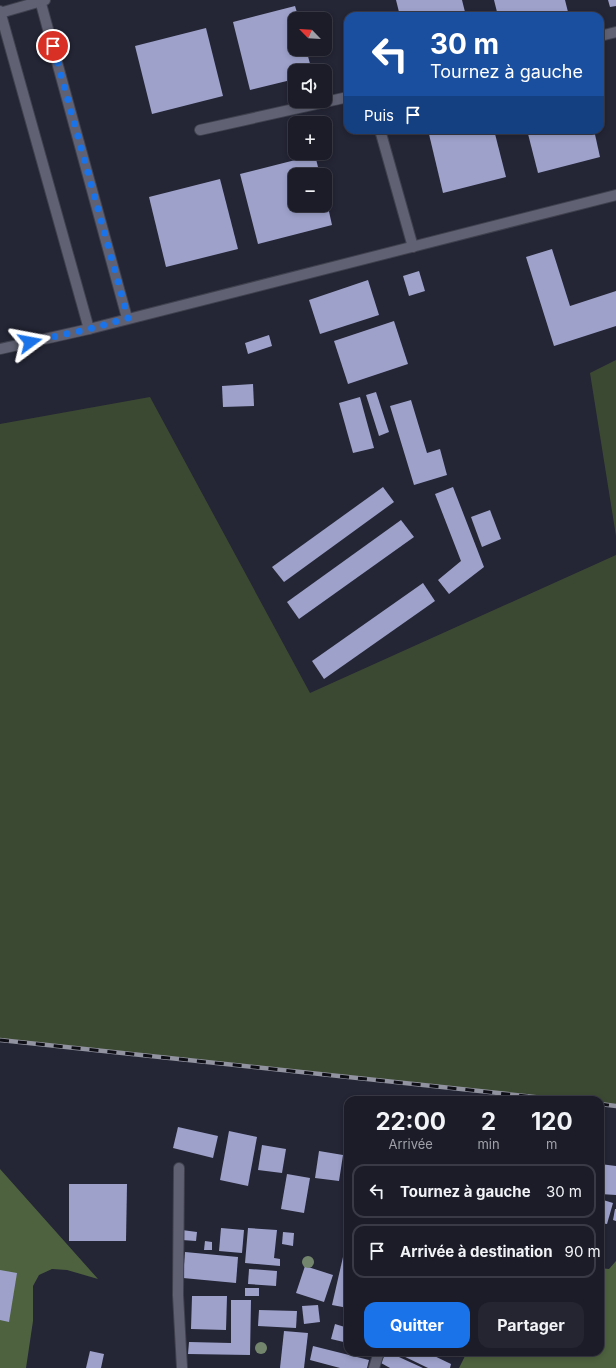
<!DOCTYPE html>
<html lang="fr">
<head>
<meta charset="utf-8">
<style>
	:root { --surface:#1b1c28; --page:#242530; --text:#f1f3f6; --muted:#a0a1a8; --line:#393a45; --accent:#1a73e8 }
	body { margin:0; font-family:Inter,sans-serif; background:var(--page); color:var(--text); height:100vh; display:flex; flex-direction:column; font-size:15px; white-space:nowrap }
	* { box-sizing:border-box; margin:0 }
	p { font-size:13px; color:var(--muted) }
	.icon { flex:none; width:22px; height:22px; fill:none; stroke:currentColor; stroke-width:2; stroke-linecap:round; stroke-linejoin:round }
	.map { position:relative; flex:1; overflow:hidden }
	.details { position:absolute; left:344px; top:1096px; width:260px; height:260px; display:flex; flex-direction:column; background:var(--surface); border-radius:12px; box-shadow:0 2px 6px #0003,0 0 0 1px var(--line) }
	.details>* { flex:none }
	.top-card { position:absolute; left:344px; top:12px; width:260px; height:122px; border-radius:12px; box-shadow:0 2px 6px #0003,0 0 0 1px var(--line); background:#1a4fa0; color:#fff; overflow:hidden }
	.needle { width:26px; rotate:295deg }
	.controls { position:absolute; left:288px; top:12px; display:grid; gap:8px }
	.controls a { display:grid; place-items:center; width:44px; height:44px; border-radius:8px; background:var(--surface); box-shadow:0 2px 6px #0003,0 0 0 1px var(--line); font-size:20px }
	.pin { position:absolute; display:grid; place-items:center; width:34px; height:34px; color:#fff; margin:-17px; border:2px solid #fff; border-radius:50%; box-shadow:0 1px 4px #0007 }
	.me { position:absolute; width:44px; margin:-22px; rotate:77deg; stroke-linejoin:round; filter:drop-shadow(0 0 3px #0008) }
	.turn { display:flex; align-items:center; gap:14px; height:84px; padding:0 20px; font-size:18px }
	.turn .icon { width:52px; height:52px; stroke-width:2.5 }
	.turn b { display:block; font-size:28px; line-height:34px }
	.then { display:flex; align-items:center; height:38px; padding:0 20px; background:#0003; gap:8px; font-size:15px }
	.eta { display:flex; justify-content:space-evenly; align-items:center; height:68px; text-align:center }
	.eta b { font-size:24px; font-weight:700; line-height:28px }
	.cta { display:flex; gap:8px; margin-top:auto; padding:8px 20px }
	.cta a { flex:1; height:46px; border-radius:12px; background:var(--accent); color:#fff; font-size:16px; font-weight:700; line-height:46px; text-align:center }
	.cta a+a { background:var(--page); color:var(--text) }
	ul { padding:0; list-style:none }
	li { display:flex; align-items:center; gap:12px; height:54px; margin:0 8px 6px; padding:0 12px; border:2px solid var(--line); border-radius:12px }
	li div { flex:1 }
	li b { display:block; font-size:15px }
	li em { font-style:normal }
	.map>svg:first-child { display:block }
</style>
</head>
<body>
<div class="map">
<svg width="616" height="1368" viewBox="0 0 616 1368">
	<rect width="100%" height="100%" fill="#242535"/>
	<g fill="#3c4932">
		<polygon points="616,360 616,536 590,373"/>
		<polygon points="150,397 310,693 616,555 616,1106 600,1104 600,1100 563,1100 0,1040 0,424"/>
	</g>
	<g fill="#4e623f">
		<polygon points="0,1169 98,1279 67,1270 52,1269 39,1275 33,1286 33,1321 26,1368 0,1368"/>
		<polygon points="616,1261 616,1368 459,1368 465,1356 469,1352 600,1352 600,1268 609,1269"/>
	</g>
	<g fill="#9ea2cb">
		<polygon points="396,0 462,0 466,16 400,16"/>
		<polygon points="494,0 565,0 569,16 498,16"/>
		<polygon points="608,0 616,0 616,6 610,7"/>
		<polygon points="295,6 299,19 295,19 295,49 306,49 312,71 295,71 295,79 250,90 233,22"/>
		<polygon points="206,28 223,96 152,114 135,46"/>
		<polygon points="428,130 494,130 506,177 443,193"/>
		<polygon points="527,130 594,130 600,157 538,173"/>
		<polygon points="315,155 320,175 295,175 295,205 325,205 326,198 332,225 258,244 240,174"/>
		<polygon points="220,179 238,249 166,267 149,197"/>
		<polygon points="552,249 570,306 616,291 616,326 554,346 526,257"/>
		<polygon points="419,271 425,291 409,296 403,276"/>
		<polygon points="368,280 379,315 320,334 309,300"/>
		<polygon points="394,321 408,364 348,384 334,341"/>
		<polygon points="269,335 272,346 248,354 245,343"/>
		<polygon points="253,384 254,406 223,407 222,386"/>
		<polygon points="376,392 389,432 379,436 366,395"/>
		<polygon points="360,397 374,448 353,453 339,403"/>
		<polygon points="411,400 427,453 440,449 447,475 414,485 390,406"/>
		<polygon points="383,487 394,502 284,582 272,567"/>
		<polygon points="453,487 484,567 449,594 438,580 461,561 435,494"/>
		<polygon points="490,510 501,539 482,547 471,517"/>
		<polygon points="401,520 414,537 299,619 287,602"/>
		<polygon points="423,583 435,601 324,679 312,661"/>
		<polygon points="178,1127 218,1136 213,1158 173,1148"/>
		<polygon points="229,1131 257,1137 248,1186 220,1180"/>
		<polygon points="262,1145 286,1149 282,1173 258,1170"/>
		<polygon points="319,1151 343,1155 339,1181 315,1178"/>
		<polygon points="600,1164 616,1166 616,1195 600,1194"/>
		<polygon points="287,1174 310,1178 304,1213 281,1209"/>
		<polygon points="69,1184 127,1184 126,1241 69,1241"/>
		<polygon points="600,1199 613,1203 607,1224 600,1223"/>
		<polygon points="615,1209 616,1209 616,1221 613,1220"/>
		<polygon points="221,1228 244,1230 242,1253 219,1251"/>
		<polygon points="248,1228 277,1230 274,1258 280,1259 280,1266 245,1263"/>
		<polygon points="182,1230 197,1232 196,1241 182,1240"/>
		<polygon points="283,1232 294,1233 293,1246 282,1244"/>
		<polygon points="205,1241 212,1242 212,1250 204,1250"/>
		<polygon points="185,1252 238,1257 236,1283 183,1278"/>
		<polygon points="343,1257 348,1258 348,1308 332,1305"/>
		<polygon points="305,1266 333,1275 324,1302 296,1293"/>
		<polygon points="249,1269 277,1271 276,1286 248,1284"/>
		<polygon points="0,1270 17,1273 9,1322 0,1320"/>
		<rect x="245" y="1288" width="14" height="8"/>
		<polygon points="192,1296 227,1296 226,1330 191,1329"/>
		<polygon points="231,1300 251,1300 250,1355 188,1354 189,1342 231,1343"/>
		<polygon points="318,1305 320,1322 304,1324 302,1306"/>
		<polygon points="259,1310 297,1311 296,1328 258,1326"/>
		<polygon points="335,1324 348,1328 348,1343 331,1339"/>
		<polygon points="284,1331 308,1333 304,1368 280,1368"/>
		<polygon points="313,1346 369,1360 367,1368 340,1368 310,1360"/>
		<polygon points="90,1351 104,1354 101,1368 86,1368"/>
		<polygon points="386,1352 388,1352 423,1368 390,1368 381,1363"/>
		<polygon points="395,1352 426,1352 451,1364 450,1368 428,1368"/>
	</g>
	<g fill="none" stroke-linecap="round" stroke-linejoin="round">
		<defs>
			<g id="minor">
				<polyline points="40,0 127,318"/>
				<polyline points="0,11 89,329"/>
				<polyline points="0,13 45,0"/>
				<polyline points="600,36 616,32"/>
				<polyline points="200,130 348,97"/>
				<polyline points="380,130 413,247"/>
				<polyline points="0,349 89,329 616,195"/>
				<polyline points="179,1168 178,1295 182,1368"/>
				<polyline points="374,1368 379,1352"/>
			</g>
		</defs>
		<use href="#minor" stroke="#40414f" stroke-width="12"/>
		<use href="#minor" stroke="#606274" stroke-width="10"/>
		<defs>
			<g id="rail">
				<polyline points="0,1040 563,1100"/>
				<polyline points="600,1104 616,1106"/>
			</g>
		</defs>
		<use href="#rail" stroke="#9293a0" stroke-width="4.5"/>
		<use href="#rail" stroke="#0e0f16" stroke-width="3" stroke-dasharray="9" stroke-linecap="butt"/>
	</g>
	<g fill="#73866d">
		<circle cx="308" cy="1262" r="6"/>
		<circle cx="261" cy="1348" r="6"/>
	</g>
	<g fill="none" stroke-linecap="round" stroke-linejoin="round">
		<polyline stroke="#1a73e8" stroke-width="7" stroke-dasharray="0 12.6" points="30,342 89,329 128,318 53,46"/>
	</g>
</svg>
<div class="controls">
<a><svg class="needle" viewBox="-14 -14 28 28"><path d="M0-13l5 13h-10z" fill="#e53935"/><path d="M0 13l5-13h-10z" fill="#a0a1a8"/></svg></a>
<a><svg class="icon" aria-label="sound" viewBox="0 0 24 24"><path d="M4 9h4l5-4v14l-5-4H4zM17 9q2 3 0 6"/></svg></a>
<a>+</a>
<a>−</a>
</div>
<div class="pin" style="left:53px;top:46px;background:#d93025"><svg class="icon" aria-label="arrive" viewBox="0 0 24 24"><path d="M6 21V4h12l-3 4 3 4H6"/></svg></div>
<svg class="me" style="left:30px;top:342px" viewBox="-20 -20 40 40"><path d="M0-17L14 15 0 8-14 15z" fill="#1a73e8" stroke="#fff" stroke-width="4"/></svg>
<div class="top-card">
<div class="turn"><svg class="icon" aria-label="left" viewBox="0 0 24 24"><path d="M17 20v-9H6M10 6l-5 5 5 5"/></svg><div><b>30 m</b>Tournez à gauche</div></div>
<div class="then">Puis<svg class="icon" aria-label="arrive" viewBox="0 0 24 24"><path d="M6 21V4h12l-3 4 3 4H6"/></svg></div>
</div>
<section class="details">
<div class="eta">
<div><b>22:00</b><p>Arrivée</p></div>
<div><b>2</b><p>min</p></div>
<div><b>120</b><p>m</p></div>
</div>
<ul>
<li><svg class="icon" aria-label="left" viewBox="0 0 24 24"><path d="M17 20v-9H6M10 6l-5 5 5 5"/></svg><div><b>Tournez à gauche</b></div><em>30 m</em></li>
<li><svg class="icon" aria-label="arrive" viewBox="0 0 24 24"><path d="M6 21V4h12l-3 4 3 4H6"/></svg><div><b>Arrivée à destination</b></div><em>90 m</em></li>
</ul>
<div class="cta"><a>Quitter</a><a>Partager</a></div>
</section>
</div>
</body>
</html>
